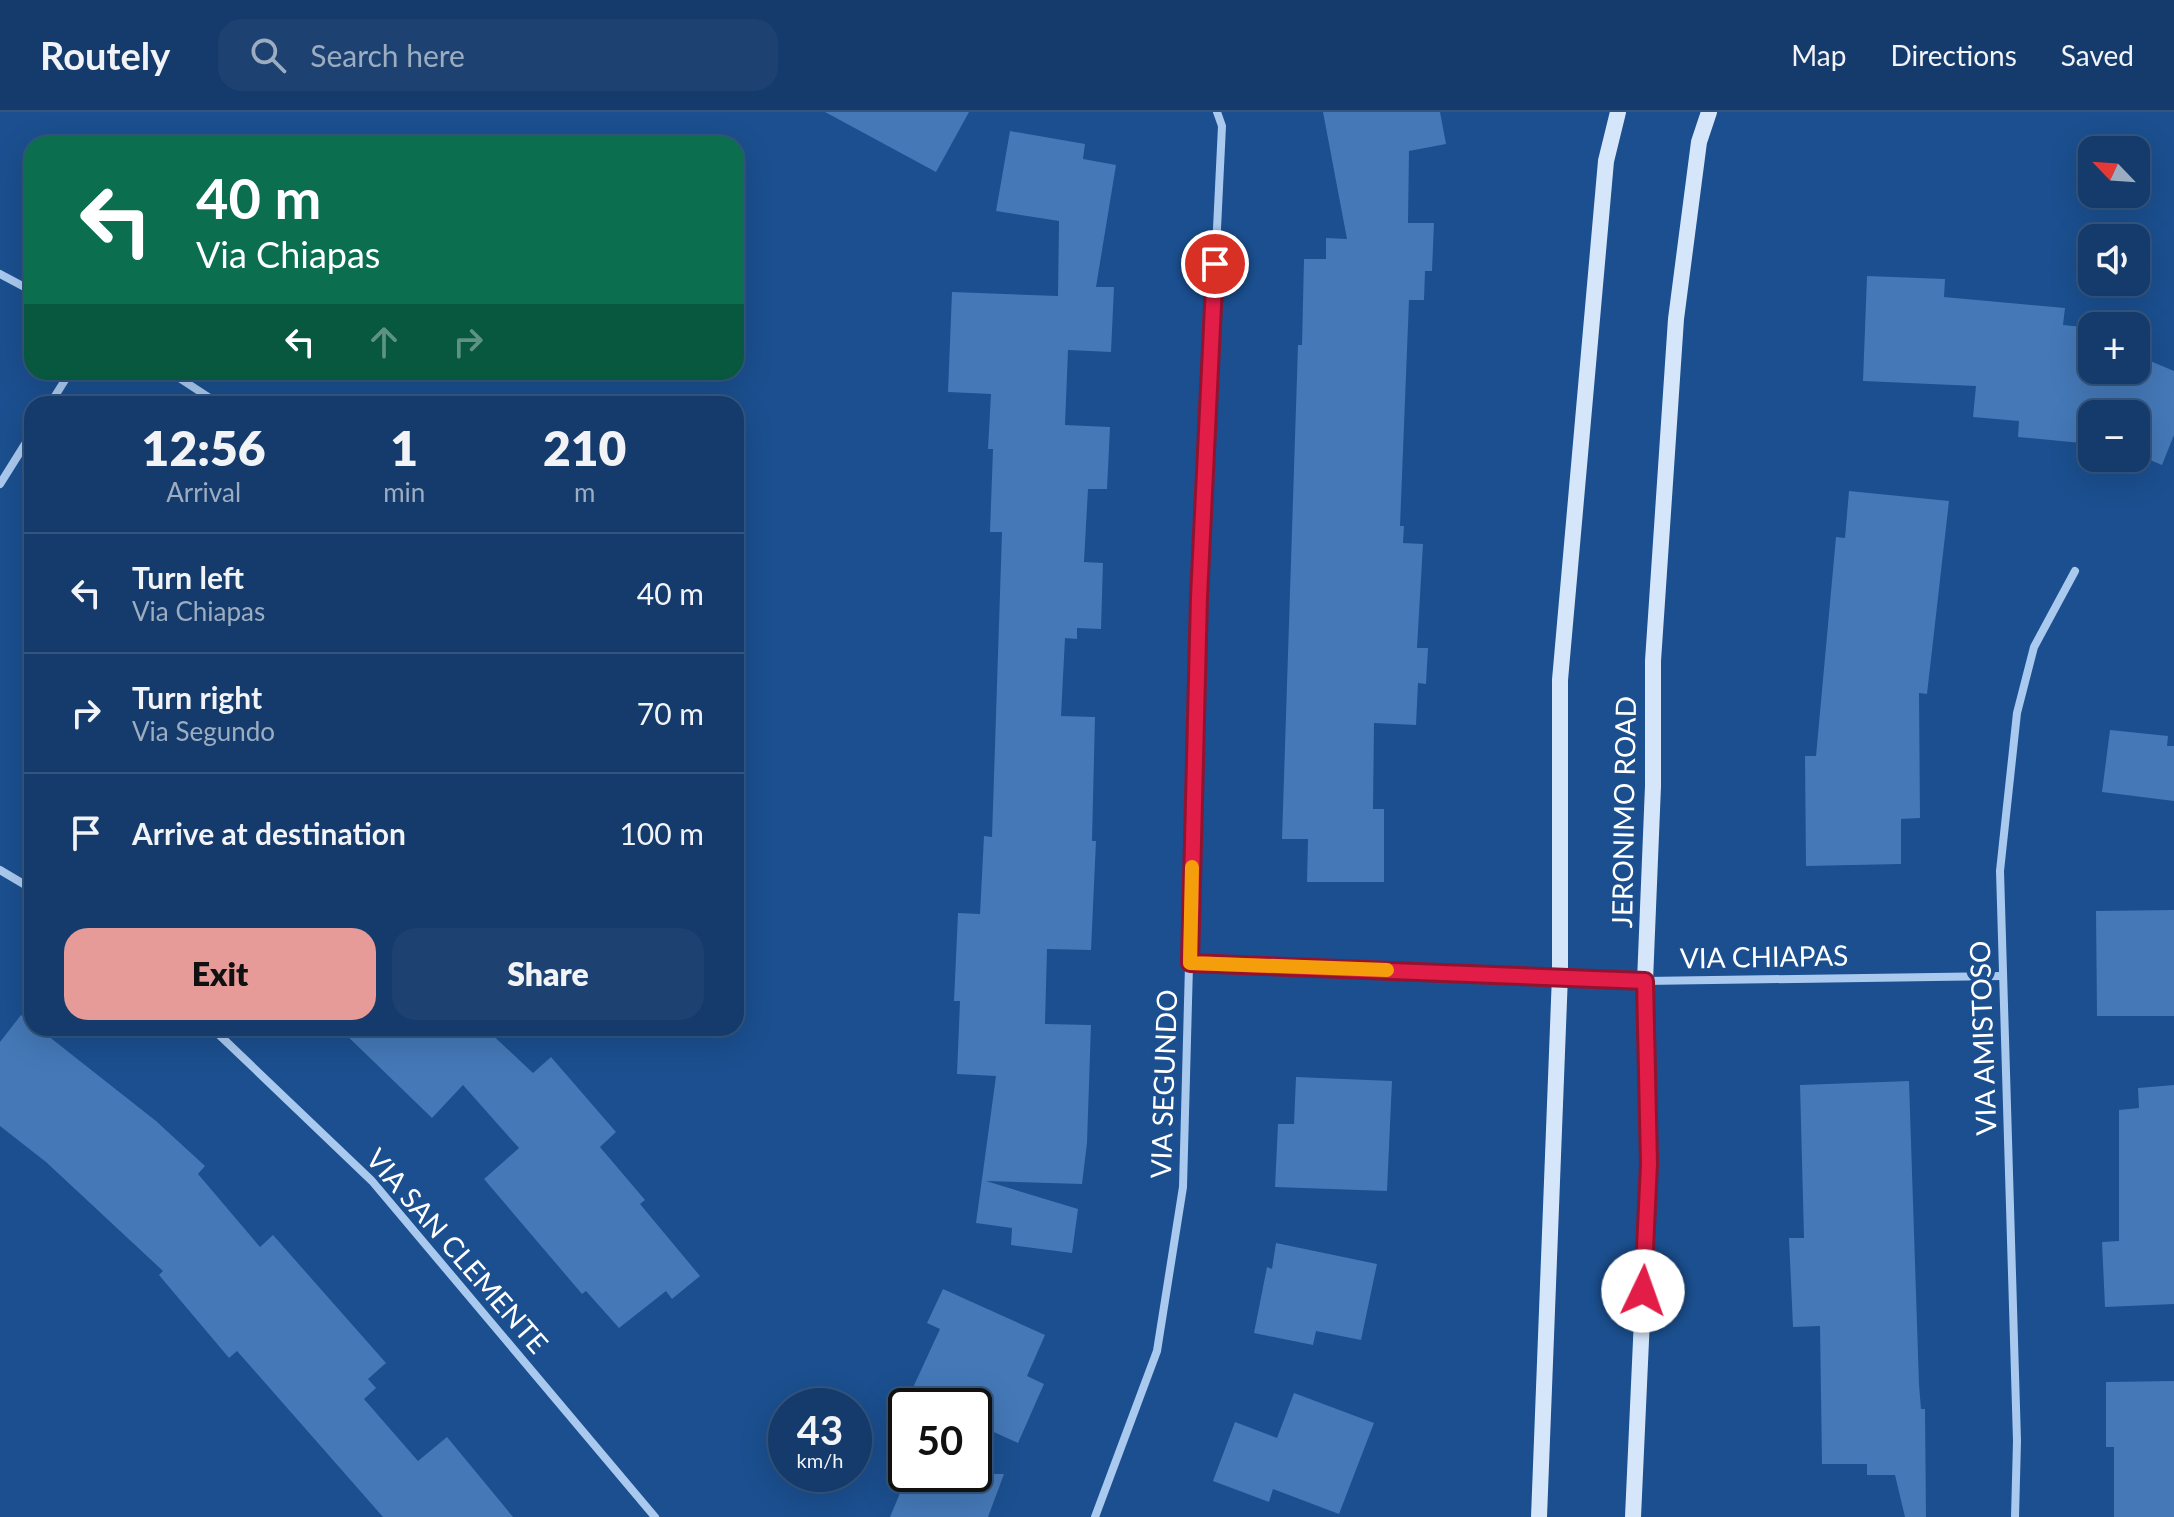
<!DOCTYPE html>
<html lang="en">
<head>
<meta charset="utf-8">
<style>
	:root { --surface:#143b6b; --page:#1d4271; --text:#f1f3f6; --muted:#9dadc1; --line:#33557e; --accent:#e69b98 }
	body { margin:0; font-family:Lato,sans-serif; background:var(--page); color:var(--text); height:100vh; display:flex; flex-direction:column; font-size:30px; white-space:nowrap }
	* { box-sizing:border-box; margin:0 }
	p { font-size:26px; color:var(--muted) }
	.icon { flex:none; width:44px; height:44px; fill:none; stroke:currentColor; stroke-width:2; stroke-linecap:round; stroke-linejoin:round }
	.map { position:relative; flex:1; overflow:hidden }
	.side { position:absolute; left:24px; top:284px; width:720px; height:640px; display:flex; flex-direction:column; background:var(--surface); border-radius:24px; box-shadow:0 8px 32px #0002,0 0 0 2px var(--line) }
	.side>* { flex:none }
	.hud { position:absolute; left:24px; top:24px; width:720px; height:244px; border-radius:24px; box-shadow:0 8px 32px #0002,0 0 0 2px var(--line); background:#0b6e4f; color:#fff; overflow:hidden }
	.needle { width:52px; rotate:295deg }
	.buttons { position:absolute; left:2078px; top:24px; display:grid; gap:16px }
	.buttons a { display:grid; place-items:center; width:72px; height:72px; border-radius:16px; background:var(--surface); box-shadow:0 8px 32px #0002,0 0 0 2px var(--line); font-size:40px }
	.speed { position:absolute; left:768px; top:1276px; display:flex; gap:16px; font-size:40px; font-weight:700; text-align:center }
	.speed>* { display:grid; place-content:center; width:104px; height:104px; border-radius:50%; background:var(--surface); box-shadow:0 8px 32px #0002,0 0 0 2px var(--line); line-height:1 }
	.speed small { font-size:20px; font-weight:400 }
	.speed .limit { border:4px solid #111; border-radius:12px; background:#fff; color:#111 }
	.pin { position:absolute; display:grid; place-items:center; width:68px; height:68px; color:#fff; margin:-34px; border:4px solid #fff; border-radius:50%; box-shadow:0 2px 8px #0007 }
	.me { position:absolute; width:88px; margin:-44px; rotate:3deg; stroke-linejoin:round; filter:drop-shadow(0 0 6px #0008) }
	.turn { display:flex; align-items:center; gap:28px; height:168px; padding:0 40px; font-size:36px }
	.turn .icon { width:104px; height:104px; stroke-width:2.5 }
	.turn b { display:block; font-size:56px; line-height:68px }
	.lanes { display:flex; align-items:center; height:76px; padding:0 40px; background:#0003; justify-content:center; gap:40px; direction:ltr }
	.lanes .off { opacity:.35 }
	.eta { display:flex; justify-content:space-evenly; align-items:center; height:136px; text-align:center }
	.eta b { font-size:48px; font-weight:800; line-height:56px }
	.cta { display:flex; gap:16px; margin-top:auto; padding:16px 40px }
	.cta a { flex:1; height:92px; border-radius:24px; background:var(--accent); color:#111; font-size:32px; font-weight:800; line-height:92px; text-align:center }
	.cta a+a { background:var(--page); color:var(--text) }
	ul { padding:0; list-style:none }
	li { display:flex; align-items:center; gap:24px; height:120px; padding:0 40px; border-top:2px solid var(--line) }
	li div { flex:1 }
	li b { display:block; font-size:30px }
	li em { font-style:normal }
	header { display:flex; align-items:center; gap:48px; box-sizing:border-box; height:112px; padding:0 40px; background:var(--surface); border-bottom:2px solid var(--line) }
	header strong { font-size:38px }
	nav { display:flex; gap:44px; margin-inline-start:auto; font-size:28px }
	.search { width:560px; height:72px; background:var(--page); display:flex; align-items:center; gap:20px; box-sizing:border-box; padding:0 28px; border-radius:24px; color:var(--muted); font-size:30px }
	.map>svg:first-child { display:block }
</style>
</head>
<body>
<header>
<strong>Routely</strong>
<div class="search"><svg class="icon" aria-label="search" viewBox="0 0 24 24"><circle cx="10" cy="10" r="6"/><path d="M15 15l6 6"/></svg>Search here</div>
<nav><a>Map</a><a>Directions</a><a>Saved</a></nav>
</header>
<div class="map">
<svg width="2174" height="1405" viewBox="0 0 2174 1405">
	<rect width="100%" height="100%" fill="#1b4f8f"/>
	<g fill="#4478b7">
		<polygon points="825,0 969,0 936,60"/>
		<polygon points="1323,0 1440,0 1446,32 1409,39 1408,111 1434,111 1432,159 1425,159 1424,188 1409,188 1400,414 1404,414 1403,431 1423,432 1417,536 1428,536 1426,572 1418,571 1416,613 1374,611 1373,697 1384,697 1384,770 1307,770 1308,727 1282,727 1298,233 1302,233 1304,147 1326,147 1326,126 1347,127"/>
		<polygon points="1010,19 1085,32 1083,47 1116,53 1096,175 1114,175 1111,240 1068,238 1065,313 1110,315 1107,377 1088,377 1084,450 1103,451 1101,517 1077,516 1077,527 1065,526 1061,604 1095,605 1092,729 1096,729 1091,838 1047,837 1045,912 1091,913 1087,1031 1082,1072 986,1069 1078,1097 1072,1141 1011,1133 1012,1116 976,1111 996,964 957,962 960,889 954,889 958,801 980,802 984,724 992,725 1002,420 990,420 993,337 988,337 991,282 948,280 952,180 1058,184 1059,109 996,99"/>
		<polygon points="1867,164 1945,167 1944,185 2065,196 2063,213 2092,216 2092,258 2136,258 2136,243 2174,259 2174,323 2162,353 2136,342 2136,302 2092,302 2092,332 2018,325 2019,309 1973,305 1976,274 1863,269"/>
		<polygon points="1849,379 1949,389 1927,582 1919,581 1920,706 1901,707 1901,752 1806,754 1805,644 1816,644 1836,425 1845,426"/>
		<polygon points="2110,618 2168,624 2167,634 2174,634 2174,689 2102,680"/>
		<polygon points="2174,798 2174,904 2097,904 2096,799"/>
		<polygon points="21,903 32,912 32,916 38,916 156,1009 205,1054 198,1062 260,1135 273,1123 386,1251 368,1267 376,1276 364,1287 418,1349 447,1325 513,1405 383,1405 237,1239 229,1246 159,1163 163,1159 46,1050 0,1014 0,930"/>
		<polygon points="339,916 485,916 533,961 551,945 616,1020 600,1035 645,1088 640,1092 700,1164 672,1187 666,1179 619,1216 586,1179 582,1182 484,1067 519,1036 463,973 432,1006"/>
		<polygon points="1296,965 1392,969 1387,1079 1275,1075 1278,1012 1294,1012"/>
		<polygon points="1909,969 1919,1272 1921,1297 1925,1297 1926,1405 1905,1405 1895,1363 1867,1363 1867,1352 1822,1352 1820,1214 1793,1215 1789,1126 1804,1126 1800,973"/>
		<polygon points="2174,973 2174,1192 2105,1195 2102,1130 2119,1129 2119,998 2139,996 2138,976"/>
		<polygon points="1276,1131 1377,1152 1361,1228 1316,1219 1313,1233 1254,1221 1267,1155 1272,1157"/>
		<polygon points="943,1177 1045,1223 1027,1264 1044,1272 1018,1331 974,1311 974,1294 936,1294 910,1282 940,1217 927,1211"/>
		<polygon points="2174,1269 2174,1405 2114,1405 2114,1335 2106,1335 2106,1270"/>
		<polygon points="1294,1281 1374,1311 1339,1402 1273,1377 1269,1390 1213,1369 1235,1310 1277,1326"/>
		<polygon points="908,1362 1004,1362 988,1405 890,1405"/>
	</g>
	<g fill="none" stroke-linecap="round" stroke-linejoin="round">
		<g stroke="#a9c9ee" stroke-width="8">
			<polyline points="0,162 32,179"/>
			<polyline points="170,260 219,292"/>
			<polyline points="50,292 70,260"/>
			<polyline points="0,372 32,321"/>
			<polyline points="0,758 32,777"/>
			<polyline points="1190,851 1645,869 2003,864"/>
			<polyline points="212,916 372,1069 655,1405"/>
			<polyline points="1095,1405 1157,1239 1183,1075 1199,485 1222,14 1217,0"/>
			<polyline points="2015,1405 2017,1329 2000,759 2017,601 2034,535 2075,459"/>
		</g>
		<g stroke="#d6e6fa" stroke-width="16">
			<polyline points="1539,1405 1560,863 1560,568 1606,49 1618,0"/>
			<polyline points="1633,1405 1649,1052 1645,869 1653,674 1653,549 1676,207 1699,30 1709,0"/>
		</g>
	</g>
	<g fill="none" stroke-linecap="round" stroke-linejoin="round">
		<defs>
			<polyline id="route" points="1215,152 1199,485 1190,851 1645,869 1649,1052 1643,1179"/>
		</defs>
		<use href="#route" stroke="#92132f" stroke-width="20"/>
		<use href="#route" stroke="#e11d48" stroke-width="14"/>
		<polyline stroke="#f59e0b" stroke-width="14" points="1192,755 1190,851 1387,858"/>
	</g>
	<g text-anchor="middle" stroke-width="8" stroke-linejoin="round" paint-order="stroke">
		<g font-size="28" fill="#fff" stroke="#1b4f8f">
			<text transform="translate(1624 700) rotate(-89)" y="10">JERONIMO ROAD</text>
			<text transform="translate(1764 845) rotate(-1)" y="10">VIA CHIAPAS</text>
			<text transform="translate(1983 926) rotate(-92)" y="10">VIA AMISTOSO</text>
			<text transform="translate(1164 972) rotate(-88)" y="10">VIA SEGUNDO</text>
			<text transform="translate(457 1139) rotate(49)" y="10">VIA SAN CLEMENTE</text>
		</g>
	</g>
</svg>
<div class="buttons">
<a><svg class="needle" viewBox="-14 -14 28 28"><path d="M0-13l5 13h-10z" fill="#e53935"/><path d="M0 13l5-13h-10z" fill="#9dadc1"/></svg></a>
<a><svg class="icon" aria-label="sound" viewBox="0 0 24 24"><path d="M4 9h4l5-4v14l-5-4H4zM17 9q2 3 0 6"/></svg></a>
<a>+</a>
<a>−</a>
</div>
<div class="speed"><div>43<small>km/h</small></div><div class="limit">50</div></div>
<div class="pin" style="left:1215px;top:152px;background:#d93025"><svg class="icon" aria-label="arrive" viewBox="0 0 24 24"><path d="M6 21V4h12l-3 4 3 4H6"/></svg></div>
<svg class="me" style="left:1643px;top:1179px" viewBox="-20 -20 40 40"><circle r="19" fill="#fff"/><path d="M0-13L10 11 0 6-10 11z" fill="#e11d48"/></svg>
<div class="hud">
<div class="turn"><svg class="icon" aria-label="left" viewBox="0 0 24 24"><path d="M17 20v-9H6M10 6l-5 5 5 5"/></svg><div><b>40 m</b>Via Chiapas</div></div>
<div class="lanes"><svg class="icon" aria-label="left" viewBox="0 0 24 24"><path d="M17 20v-9H6M10 6l-5 5 5 5"/></svg><svg class="icon off" aria-label="ahead" viewBox="0 0 24 24"><path d="M12 20V5M6 11l6-6 6 6"/></svg><svg class="icon off" aria-label="right" viewBox="0 0 24 24"><path d="M7 20v-9h11M14 6l5 5-5 5"/></svg></div>
</div>
<section class="side">
<div class="eta">
<div><b>12:56</b><p>Arrival</p></div>
<div><b>1</b><p>min</p></div>
<div><b>210</b><p>m</p></div>
</div>
<ul>
<li><svg class="icon" aria-label="left" viewBox="0 0 24 24"><path d="M17 20v-9H6M10 6l-5 5 5 5"/></svg><div><b>Turn left</b><p>Via Chiapas</p></div><em>40 m</em></li>
<li><svg class="icon" aria-label="right" viewBox="0 0 24 24"><path d="M7 20v-9h11M14 6l5 5-5 5"/></svg><div><b>Turn right</b><p>Via Segundo</p></div><em>70 m</em></li>
<li><svg class="icon" aria-label="arrive" viewBox="0 0 24 24"><path d="M6 21V4h12l-3 4 3 4H6"/></svg><div><b>Arrive at destination</b></div><em>100 m</em></li>
</ul>
<div class="cta"><a>Exit</a><a>Share</a></div>
</section>
</div>
</body>
</html>
